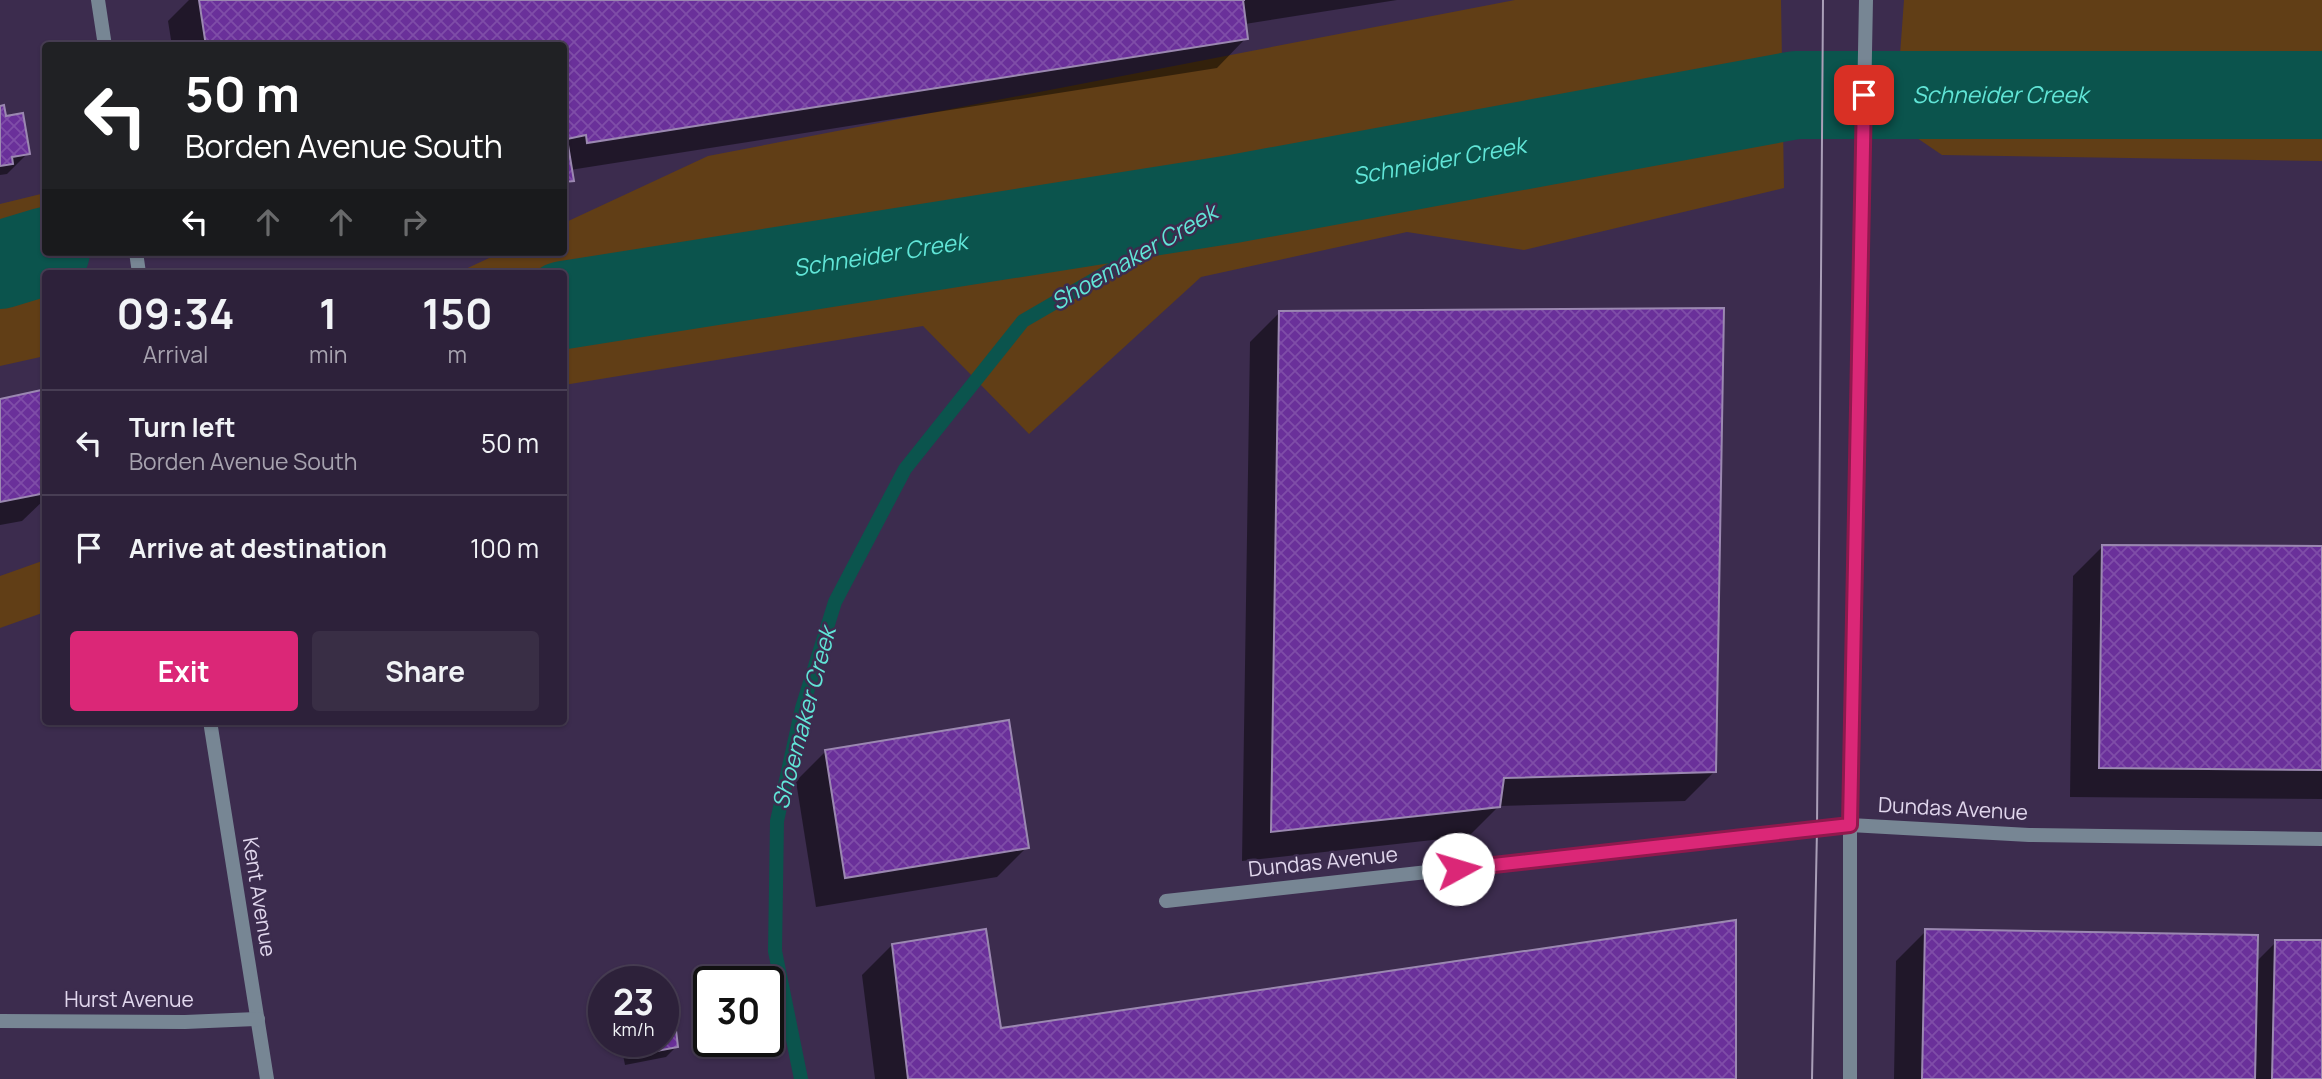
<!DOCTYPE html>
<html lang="en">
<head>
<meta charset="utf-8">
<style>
	:root { --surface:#2d213a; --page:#392e45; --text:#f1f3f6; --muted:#a7a3af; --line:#483e54; --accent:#db2777 }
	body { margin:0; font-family:Manrope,sans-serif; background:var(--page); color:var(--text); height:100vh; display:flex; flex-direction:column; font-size:26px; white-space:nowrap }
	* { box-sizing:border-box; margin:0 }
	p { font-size:23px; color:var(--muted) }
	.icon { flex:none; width:38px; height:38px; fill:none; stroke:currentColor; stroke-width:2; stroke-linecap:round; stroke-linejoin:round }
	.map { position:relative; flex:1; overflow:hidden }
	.side { position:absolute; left:42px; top:270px; width:525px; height:455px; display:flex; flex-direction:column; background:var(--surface); border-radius:7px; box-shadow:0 2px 5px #0004,0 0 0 2px var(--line) }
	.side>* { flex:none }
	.hud { position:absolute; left:42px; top:42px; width:525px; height:214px; border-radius:7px; box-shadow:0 2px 5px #0004,0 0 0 2px var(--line); background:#202124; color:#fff; overflow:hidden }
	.speed { position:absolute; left:588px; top:966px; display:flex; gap:14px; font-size:35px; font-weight:700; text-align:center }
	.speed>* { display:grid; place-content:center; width:91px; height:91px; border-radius:50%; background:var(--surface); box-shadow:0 2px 5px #0004,0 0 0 2px var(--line); line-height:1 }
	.speed small { font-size:18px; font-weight:400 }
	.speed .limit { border:4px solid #111; border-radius:10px; background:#fff; color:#111 }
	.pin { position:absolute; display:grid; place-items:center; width:60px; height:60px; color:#fff; margin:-30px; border-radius:14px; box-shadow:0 4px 10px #0006 }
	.me { position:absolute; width:77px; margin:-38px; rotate:84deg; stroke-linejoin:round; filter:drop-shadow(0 0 5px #0008) }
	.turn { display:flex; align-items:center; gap:24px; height:147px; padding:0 28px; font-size:32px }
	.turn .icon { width:91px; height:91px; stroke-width:2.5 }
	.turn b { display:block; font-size:49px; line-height:60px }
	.lanes { display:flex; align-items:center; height:66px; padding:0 28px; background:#0003; justify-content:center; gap:35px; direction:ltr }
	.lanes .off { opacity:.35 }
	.eta { display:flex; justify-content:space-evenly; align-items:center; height:119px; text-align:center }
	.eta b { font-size:42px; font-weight:700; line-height:49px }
	.button { display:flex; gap:14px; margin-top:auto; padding:14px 28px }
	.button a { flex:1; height:80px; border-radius:7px; background:var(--accent); color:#fff; font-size:28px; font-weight:700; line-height:80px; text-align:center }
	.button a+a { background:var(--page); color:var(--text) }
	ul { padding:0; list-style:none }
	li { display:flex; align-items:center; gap:21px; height:105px; padding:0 28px; border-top:2px solid var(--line) }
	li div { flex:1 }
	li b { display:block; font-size:26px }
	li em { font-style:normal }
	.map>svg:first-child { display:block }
</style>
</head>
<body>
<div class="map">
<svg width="2322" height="1079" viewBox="0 0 2322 1079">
	<defs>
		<pattern id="building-cross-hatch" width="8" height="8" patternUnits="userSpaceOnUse" patternTransform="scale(1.75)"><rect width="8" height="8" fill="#6a309a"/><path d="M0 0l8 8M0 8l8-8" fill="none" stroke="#7f4da8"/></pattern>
	</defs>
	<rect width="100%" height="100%" fill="#3c2c4e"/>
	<g fill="#613e16">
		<polygon points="1515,0 1781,0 1784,188 1524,250 1407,232 1201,277 1029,434 923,326 564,385 564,273 457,273 502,252 564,252 564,223 708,156"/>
		<polygon points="1904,0 2322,0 2322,161 1942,155 1895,123"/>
		<polygon points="45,193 46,252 72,252 76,273 46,273 45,356 0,366 0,204"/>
		<polygon points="45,560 45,612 0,628 0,576"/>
	</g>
	<g fill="#0007">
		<polygon points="189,0 1397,0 1245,24 1246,38 1217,68 570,170 572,180 564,188 564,46 172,46 168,21"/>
		<polygon points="0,108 28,153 7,174 0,175"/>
		<polygon points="245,252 275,252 246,257"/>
		<polygon points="1280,312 1715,771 1685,801 1499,806 1469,836 1242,861 1250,342"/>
		<polygon points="46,391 46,498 22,521 0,525 0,401"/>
		<polygon points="2103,546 2322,548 2322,799 2070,797 2073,576"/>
		<polygon points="826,751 1027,847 997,877 816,907 796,781"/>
		<polygon points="1926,931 2256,962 2276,942 2322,942 2322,1079 1894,1079 1896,961"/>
		<polygon points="892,945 999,1030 1734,1079 875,1079 862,975"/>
		<polygon points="631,1041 663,1041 676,1047 666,1057 625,1065 622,1050"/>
	</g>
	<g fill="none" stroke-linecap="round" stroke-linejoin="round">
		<polyline stroke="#0b544d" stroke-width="14" points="801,1079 775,951 777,821 802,708 835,602 905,469 1023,321 1233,199"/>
		<g stroke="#0b544d" stroke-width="88">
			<polyline points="0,265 46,251"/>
			<path id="s1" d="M 564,305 L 1233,199 L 1796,95 L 2322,95"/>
		</g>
	</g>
	<g fill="url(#building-cross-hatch)" stroke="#9b88b1" stroke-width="2">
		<polygon points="199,0 1245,0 1243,0 1248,39 587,143 586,135 567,139 574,181 564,182 564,46 206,46"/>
		<polygon points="4,105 6,116 23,113 30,154 12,157 13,164 0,166 0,106"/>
		<polygon points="1724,308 1716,772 1504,778 1500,807 1271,832 1279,311"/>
		<polygon points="46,389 46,493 0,502 0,399"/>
		<polygon points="2102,545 2322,546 2322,770 2099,768"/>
		<polygon points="1009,720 1029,848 845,878 825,750"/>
		<polygon points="1736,920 1736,1079 908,1079 892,944 986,929 1001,1028"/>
		<polygon points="1925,929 2258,935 2255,1079 1922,1079"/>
		<polygon points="2275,940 2322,940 2322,1079 2272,1079"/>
		<polygon points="676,1030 678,1047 635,1055 632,1041 663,1041 663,1032"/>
	</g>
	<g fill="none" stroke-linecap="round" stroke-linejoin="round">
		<polyline stroke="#778694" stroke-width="14" points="1850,825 2029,835 2322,839"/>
		<g stroke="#778694" stroke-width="14">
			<polyline points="98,0 105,46"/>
			<polyline points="136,252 139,273"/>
			<polyline points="210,721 267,1079"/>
			<polyline points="1166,901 1850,825"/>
			<polyline points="0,1021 185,1022 258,1019"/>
			<polyline points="1850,1079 1850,825 1866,0"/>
		</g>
		<polyline stroke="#aa9fb8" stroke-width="2" points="1812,1079 1817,829 1823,0"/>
	</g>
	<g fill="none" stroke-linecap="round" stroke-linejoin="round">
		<defs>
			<polyline id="route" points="1458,869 1850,825 1864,95"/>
		</defs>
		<use href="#route" stroke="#8e194d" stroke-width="18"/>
		<use href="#route" stroke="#db2777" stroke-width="12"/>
	</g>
	<g text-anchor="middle" stroke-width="5" stroke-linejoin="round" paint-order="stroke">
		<g font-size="21" fill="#e1d7ed" stroke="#3c2c4e">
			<text transform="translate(1953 809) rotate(3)" y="7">Dundas Avenue</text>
			<text transform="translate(1323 862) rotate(-6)" y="7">Dundas Avenue</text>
			<text transform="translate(259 897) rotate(81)" y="7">Kent Avenue</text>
			<text x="129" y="1007">Hurst Avenue</text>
		</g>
		<g font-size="23" font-style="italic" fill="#61e5d7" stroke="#3c2c4e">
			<text dy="8" stroke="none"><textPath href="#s1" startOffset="1454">Schneider Creek</textPath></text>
			<text dy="8" stroke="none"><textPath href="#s1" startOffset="887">Schneider Creek</textPath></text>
			<text dy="8" stroke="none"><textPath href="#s1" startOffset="320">Schneider Creek</textPath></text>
			<text transform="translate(1134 257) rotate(-30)" y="8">Shoemaker Creek</text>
			<text transform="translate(804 718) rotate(-75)" y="8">Shoemaker Creek</text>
		</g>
	</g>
</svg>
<div class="speed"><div>23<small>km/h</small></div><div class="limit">30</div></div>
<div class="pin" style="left:1864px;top:95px;background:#d93025"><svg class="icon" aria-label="arrive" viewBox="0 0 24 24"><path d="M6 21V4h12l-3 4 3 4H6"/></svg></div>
<svg class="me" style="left:1458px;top:869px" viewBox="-20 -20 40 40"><circle r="19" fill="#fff"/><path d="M0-13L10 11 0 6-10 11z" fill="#db2777"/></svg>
<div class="hud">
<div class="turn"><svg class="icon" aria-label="left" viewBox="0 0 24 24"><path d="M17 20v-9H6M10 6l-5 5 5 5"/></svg><div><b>50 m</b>Borden Avenue South</div></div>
<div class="lanes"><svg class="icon" aria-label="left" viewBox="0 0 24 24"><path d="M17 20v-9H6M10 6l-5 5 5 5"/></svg><svg class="icon off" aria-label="ahead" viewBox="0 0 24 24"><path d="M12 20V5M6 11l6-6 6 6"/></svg><svg class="icon off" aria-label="ahead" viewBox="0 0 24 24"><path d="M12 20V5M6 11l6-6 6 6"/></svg><svg class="icon off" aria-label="right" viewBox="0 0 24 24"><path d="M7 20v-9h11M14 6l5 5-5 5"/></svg></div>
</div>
<section class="side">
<div class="eta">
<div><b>09:34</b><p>Arrival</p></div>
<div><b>1</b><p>min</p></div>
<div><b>150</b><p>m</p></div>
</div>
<ul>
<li><svg class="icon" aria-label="left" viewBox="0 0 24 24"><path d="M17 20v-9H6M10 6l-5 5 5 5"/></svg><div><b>Turn left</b><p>Borden Avenue South</p></div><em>50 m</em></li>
<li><svg class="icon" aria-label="arrive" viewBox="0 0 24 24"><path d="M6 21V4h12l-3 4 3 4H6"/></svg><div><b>Arrive at destination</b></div><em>100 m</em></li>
</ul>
<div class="button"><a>Exit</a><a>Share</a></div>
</section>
</div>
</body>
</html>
